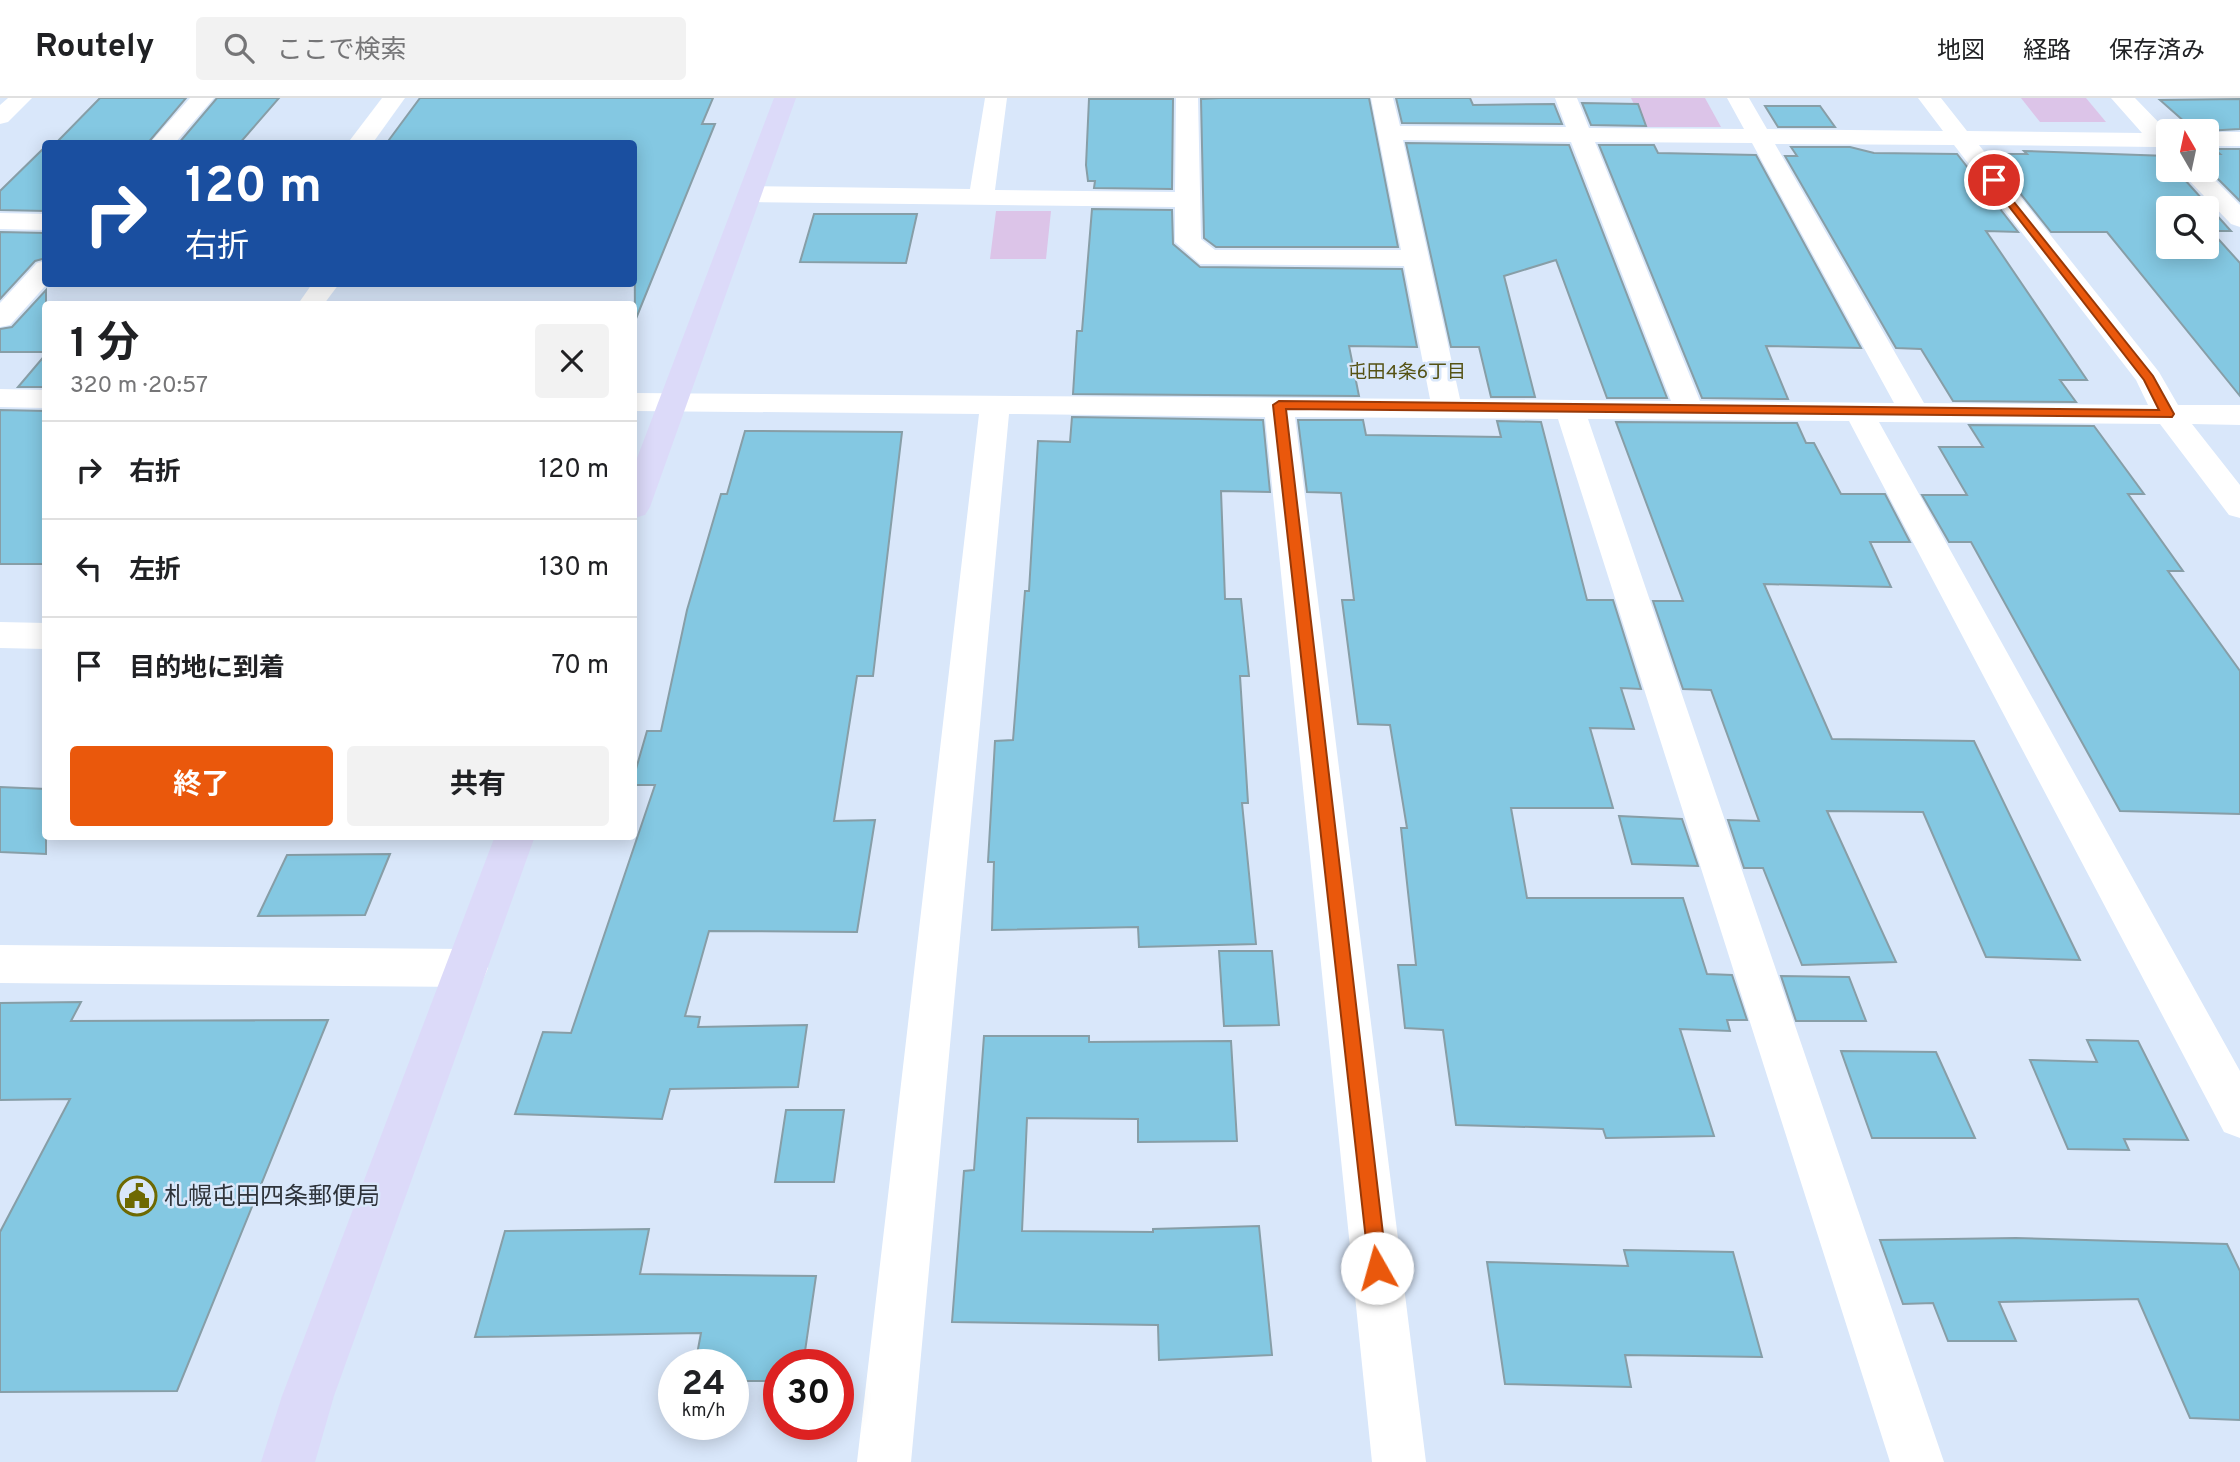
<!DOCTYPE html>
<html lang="ja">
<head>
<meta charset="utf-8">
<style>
	:root { --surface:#fff; --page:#f2f2f2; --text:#202124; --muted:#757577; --line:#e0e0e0; --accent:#ea580c }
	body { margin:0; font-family:Overpass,"Noto Sans JP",sans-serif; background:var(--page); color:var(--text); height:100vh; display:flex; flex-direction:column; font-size:26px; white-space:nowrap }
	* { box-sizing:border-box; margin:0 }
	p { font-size:23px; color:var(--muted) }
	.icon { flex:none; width:38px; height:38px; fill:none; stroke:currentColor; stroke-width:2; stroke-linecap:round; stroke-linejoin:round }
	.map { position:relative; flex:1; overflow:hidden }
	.details { position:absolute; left:42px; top:203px; width:595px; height:539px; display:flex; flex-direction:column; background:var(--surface); border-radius:7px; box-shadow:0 4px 18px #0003 }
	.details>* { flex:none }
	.guide { position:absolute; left:42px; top:42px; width:595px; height:147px; border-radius:7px; box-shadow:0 4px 18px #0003; background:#1a4fa0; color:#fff; overflow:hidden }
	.needle { width:46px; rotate:351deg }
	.fabs { position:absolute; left:2156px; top:21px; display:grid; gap:14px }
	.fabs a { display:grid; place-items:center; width:63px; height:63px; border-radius:7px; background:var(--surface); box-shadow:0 4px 18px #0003; font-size:35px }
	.speed { position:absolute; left:658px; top:1251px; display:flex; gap:14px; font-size:35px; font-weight:700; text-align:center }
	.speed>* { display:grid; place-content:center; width:91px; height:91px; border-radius:50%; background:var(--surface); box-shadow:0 4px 18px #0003; line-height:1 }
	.speed small { font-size:18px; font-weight:400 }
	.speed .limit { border:10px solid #d22; background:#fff; color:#111 }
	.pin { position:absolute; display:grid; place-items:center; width:60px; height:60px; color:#fff; margin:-30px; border:4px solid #fff; border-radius:50%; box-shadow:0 2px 7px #0007 }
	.me { position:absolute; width:77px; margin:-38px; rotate:353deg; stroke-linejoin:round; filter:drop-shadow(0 0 5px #0008) }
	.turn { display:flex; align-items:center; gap:24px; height:147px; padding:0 28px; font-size:32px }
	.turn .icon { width:91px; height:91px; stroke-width:2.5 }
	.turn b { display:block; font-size:49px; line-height:60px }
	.round { display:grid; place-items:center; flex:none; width:74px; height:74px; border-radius:7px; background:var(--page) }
	.overview { display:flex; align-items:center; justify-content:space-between; height:119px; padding:0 28px }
	h1 { font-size:42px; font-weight:700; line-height:52px }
	.cta { display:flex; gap:14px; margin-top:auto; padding:14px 28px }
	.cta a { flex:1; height:80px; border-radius:7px; background:var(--accent); color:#fff; font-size:28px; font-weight:700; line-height:80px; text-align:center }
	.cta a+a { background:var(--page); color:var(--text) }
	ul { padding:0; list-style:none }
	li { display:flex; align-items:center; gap:21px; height:98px; padding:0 28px; border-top:2px solid var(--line) }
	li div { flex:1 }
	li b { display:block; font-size:26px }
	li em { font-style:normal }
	header { display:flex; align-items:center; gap:42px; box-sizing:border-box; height:98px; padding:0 35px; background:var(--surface); border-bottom:2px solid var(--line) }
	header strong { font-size:33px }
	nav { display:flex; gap:38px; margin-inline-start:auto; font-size:24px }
	.search { width:490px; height:63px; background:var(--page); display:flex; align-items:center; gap:18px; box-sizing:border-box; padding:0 24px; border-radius:7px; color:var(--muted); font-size:26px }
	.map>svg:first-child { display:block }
</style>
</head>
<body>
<header>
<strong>Routely</strong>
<div class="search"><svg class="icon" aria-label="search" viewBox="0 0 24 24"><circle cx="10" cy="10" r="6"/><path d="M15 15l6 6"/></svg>ここで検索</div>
<nav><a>地図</a><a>経路</a><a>保存済み</a></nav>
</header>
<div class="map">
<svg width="2240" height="1364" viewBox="0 0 2240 1364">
	<rect width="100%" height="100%" fill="#d9e7fa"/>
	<g fill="#dcc4e8">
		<polygon points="1631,0 1705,0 1721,29 1645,29"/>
		<polygon points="2021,0 2086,0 2106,24 2040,24"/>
		<polygon points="996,113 1051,113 1046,161 990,161"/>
	</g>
	<g fill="#84c8e2" stroke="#879ea7" stroke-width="2" fill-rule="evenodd">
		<polygon points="100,0 186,0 147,46 55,46"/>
		<polygon points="217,0 279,0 239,46 178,46"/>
		<polygon points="420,0 713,0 702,26 715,26 635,223 634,46 386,46"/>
		<polygon points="1220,0 1369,0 1398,149 1216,149 1204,140 1201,1"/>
		<polygon points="1396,0 1470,0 1473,7 1554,6 1562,26 1402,25"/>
		<polygon points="1089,1 1173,1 1172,91 1094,90 1095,83 1088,83 1086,67"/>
		<polygon points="2240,1 2240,31 2205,33 2195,33 2160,2"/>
		<polygon points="1582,5 1638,6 1646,28 1591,27"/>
		<polygon points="1765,8 1820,8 1835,29 1778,29"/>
		<polygon points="1406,45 1569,47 1667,300 1607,300 1556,162 1504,178 1535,299 1491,299 1479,249 1451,249"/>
		<polygon points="1599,47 1654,47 1658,55 1756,57 1861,250 1766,248 1788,301 1702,300"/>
		<polygon points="46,48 46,113 0,112 0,93"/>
		<polygon points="1791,49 1850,49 1874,55 1957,56 2018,134 1986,133 2087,282 2060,282 2076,304 1953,303 1921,251 1896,250 1785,58 1797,58"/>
		<polygon points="2214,51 2240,51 2240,103 2207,70 2207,56 2220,56"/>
		<path d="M 2024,53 L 2168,58 L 2168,72 L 2176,72 L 2231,133 L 2211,133 L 2240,165 L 2240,298 L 2107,134 L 2051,134 L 1989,56 L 2027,56 ZM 2168,110 L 2207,110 L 2207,149 L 2168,149 Z"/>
		<polygon points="1092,111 1172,112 1173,146 1200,169 1402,171 1417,249 1349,248 1359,298 1073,296 1077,233 1082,233"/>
		<polygon points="814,116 917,116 906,165 800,164"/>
		<polygon points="0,134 46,135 46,160 35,163 0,201"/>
		<polygon points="46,192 46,254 0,254 0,231 12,229"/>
		<polygon points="46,256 46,289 18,289"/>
		<polygon points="0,312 46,313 46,466 0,466"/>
		<polygon points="1072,319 1263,322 1270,394 1221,393 1225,501 1241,501 1249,578 1240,578 1248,705 1242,705 1256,846 1139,849 1138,829 992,832 994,764 988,764 995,643 1013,642 1025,493 1029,493 1038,343 1070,344"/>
		<polygon points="1298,322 1363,322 1366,337 1501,339 1497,323 1541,324 1587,502 1613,502 1641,591 1621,590 1634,631 1590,630 1613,710 1511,710 1527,800 1683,800 1707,876 1732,877 1747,922 1727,922 1730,933 1680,931 1714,1038 1606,1040 1603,1031 1456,1027 1443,932 1405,930 1398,867 1416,867 1401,730 1407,730 1390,627 1358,626 1342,502 1354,502 1341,395 1307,394"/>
		<polygon points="1616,324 1797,325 1806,345 1814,345 1841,396 1885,396 1910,444 1870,444 1891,489 1764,486 1832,641 1974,643 2080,862 1986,859 1923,714 1827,713 1896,864 1802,867 1763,770 1744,770 1728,722 1759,723 1711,592 1683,591 1653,503 1683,503"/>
		<polygon points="1969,327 2094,328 2144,396 2128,396 2183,473 2168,473 2240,573 2240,716 2120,713 1971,444 1949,444 1922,397 1967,397 1939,349 1983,349"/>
		<polygon points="745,333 902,334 873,578 857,578 834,723 875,722 857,834 709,833 685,918 700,919 698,929 807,927 798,989 670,991 662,1021 515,1016 543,934 571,935 655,687 634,687 634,678 647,633 661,633 687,512 721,396 727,396"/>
		<polygon points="0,689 46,691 46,756 0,754"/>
		<polygon points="1619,718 1682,721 1698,768 1632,766"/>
		<polygon points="390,756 365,817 258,818 287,757"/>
		<polygon points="1219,853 1272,853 1279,927 1224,928"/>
		<polygon points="1781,878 1849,879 1866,923 1796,923"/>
		<polygon points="81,904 71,923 328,922 177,1293 0,1294 0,1134 70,1001 0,1002 0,905"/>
		<polygon points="984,938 1089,938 1089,944 1231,943 1237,1043 1138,1044 1138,1021 1027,1020 1022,1133 1153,1134 1153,1131 1259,1128 1272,1257 1159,1262 1158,1227 952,1224 964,1073 974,1072"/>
		<polygon points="2087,942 2138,943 2188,1042 2124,1041 2129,1052 2068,1051 2030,962 2097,964"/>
		<polygon points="1841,953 1936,954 1975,1040 1872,1040"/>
		<polygon points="786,1012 844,1012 834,1084 775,1084"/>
		<polygon points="649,1131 640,1176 816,1178 803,1267 779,1267 779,1283 733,1283 733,1267 695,1267 701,1235 475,1239 505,1133"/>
		<polygon points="2016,1140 2227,1146 2240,1173 2240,1322 2190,1320 2138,1201 1999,1204 2016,1243 1948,1243 1933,1205 1903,1206 1880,1142"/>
		<polygon points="1624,1152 1733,1154 1762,1259 1625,1257 1631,1289 1505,1286 1487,1164 1628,1168"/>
	</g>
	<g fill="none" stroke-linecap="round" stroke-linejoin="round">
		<g fill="#fff" fill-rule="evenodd">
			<polygon points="8,0 32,0 8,24 0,26 0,7"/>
			<polygon points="190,0 214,0 174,46 149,46"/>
			<polygon points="382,0 405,0 372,46 347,46"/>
			<path d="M 985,0 L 1007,0 L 995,92 L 1175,94 L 1176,0 L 1198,0 L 1201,141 L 1215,152 L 1401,152 L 1371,0 L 1393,0 L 1400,28 L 1566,29 L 1555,0 L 1577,0 L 1589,30 L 1744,31 L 1727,0 L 1749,0 L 1767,31 L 1943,33 L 1918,0 L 1941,0 L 1967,33 L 2142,35 L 2111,0 L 2135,0 L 2168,34 L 2168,55 L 2156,49 L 1979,47 L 2159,274 L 2178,307 L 2240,307 L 2240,327 L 2192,326 L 2240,387 L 2240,420 L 2229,417 L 2160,326 L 1879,324 L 2240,973 L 2240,1040 L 2224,1034 L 1849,323 L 1588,321 L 1944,1364 L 1890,1364 L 1558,321 L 1295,319 L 1426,1364 L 1372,1364 L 1265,319 L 1009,316 L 911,1364 L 857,1364 L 979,316 L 634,313 L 634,295 L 1430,301 L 1404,168 L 1200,166 L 1175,144 L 1175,109 L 751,104 L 742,101 L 738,96 L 742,91 L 751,88 L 970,91 ZM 1403,42 L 1571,44 L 1671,303 L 1460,301 ZM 1595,44 L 1752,45 L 1894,305 L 1700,303 ZM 1775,46 L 1954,47 L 2136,282 L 2148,307 L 1924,305 Z"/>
			<rect x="2207" y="34" width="33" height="14"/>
			<polygon points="2179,72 2205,72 2240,107 2240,129 2231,126"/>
			<polygon points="0,115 46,116 46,132 0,131"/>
			<polygon points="46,163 47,186 10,227 0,229 0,205 37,165"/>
			<polygon points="312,186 339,186 324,206 298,206"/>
			<polygon points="0,291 46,292 46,310 0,309"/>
			<polygon points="0,524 46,525 46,551 0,550"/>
			<polygon points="0,847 467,851 482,856 488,870 482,884 467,889 0,885"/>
		</g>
		<g fill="#dcdaf9" fill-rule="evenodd">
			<polygon points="774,0 796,0 650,409 645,417 634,420 634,368"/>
			<polygon points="495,738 535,738 334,1298 315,1364 261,1364 282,1298"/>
		</g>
	</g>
	<polygon fill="#ea580c" stroke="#983908" stroke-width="2" points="1994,79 2153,278 2174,316 2172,319 1286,311 1387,1170 1384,1178 1377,1181 1370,1178 1273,307 1279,303 2159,312 2144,282 1990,84 1988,82"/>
	<defs>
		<symbol id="civic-ring" viewBox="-11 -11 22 22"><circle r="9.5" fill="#d9e7fa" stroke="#6e6902" stroke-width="1.5"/><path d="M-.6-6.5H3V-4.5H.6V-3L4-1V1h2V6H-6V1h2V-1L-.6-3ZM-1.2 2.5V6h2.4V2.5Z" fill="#6e6902"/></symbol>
	</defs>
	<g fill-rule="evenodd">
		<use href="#civic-ring" x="115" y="1076" width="44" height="44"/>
	</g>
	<g text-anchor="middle" stroke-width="5" stroke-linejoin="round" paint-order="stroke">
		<g font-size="19" fill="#555214" stroke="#d9e7fa">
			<text x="1407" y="280">屯田4条6丁目</text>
		</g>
		<g font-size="24" fill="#2f343b" stroke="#d9e7fa" text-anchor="start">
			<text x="164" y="1106">札幌屯田四条郵便局</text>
		</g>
	</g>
</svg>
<div class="fabs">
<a><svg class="needle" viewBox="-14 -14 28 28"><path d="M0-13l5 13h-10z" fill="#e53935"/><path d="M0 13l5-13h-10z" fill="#757577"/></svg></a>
<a><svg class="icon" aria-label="search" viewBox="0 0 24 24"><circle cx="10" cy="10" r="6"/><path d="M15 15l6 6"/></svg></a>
</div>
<div class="speed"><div>24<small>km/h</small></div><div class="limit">30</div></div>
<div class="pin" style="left:1994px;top:82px;background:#d93025"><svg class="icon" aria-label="arrive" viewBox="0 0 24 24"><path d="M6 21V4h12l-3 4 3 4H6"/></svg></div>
<svg class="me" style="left:1377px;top:1170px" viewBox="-20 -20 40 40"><circle r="19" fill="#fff"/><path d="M0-13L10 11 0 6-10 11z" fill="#ea580c"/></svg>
<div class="guide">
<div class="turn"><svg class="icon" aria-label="right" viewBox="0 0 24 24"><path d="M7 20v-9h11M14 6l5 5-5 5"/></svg><div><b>120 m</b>右折</div></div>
</div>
<section class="details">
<div class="overview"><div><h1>1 分</h1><p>320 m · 20:57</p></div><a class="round"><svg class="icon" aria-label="close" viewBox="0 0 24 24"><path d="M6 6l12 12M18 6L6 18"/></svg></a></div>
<ul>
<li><svg class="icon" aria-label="right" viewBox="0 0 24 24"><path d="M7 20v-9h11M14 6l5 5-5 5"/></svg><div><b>右折</b></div><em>120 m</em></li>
<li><svg class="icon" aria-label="left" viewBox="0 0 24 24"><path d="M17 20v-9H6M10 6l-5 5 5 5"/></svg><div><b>左折</b></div><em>130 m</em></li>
<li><svg class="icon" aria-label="arrive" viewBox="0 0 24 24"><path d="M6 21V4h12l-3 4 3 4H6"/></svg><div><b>目的地に到着</b></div><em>70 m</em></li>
</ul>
<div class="cta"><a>終了</a><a>共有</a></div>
</section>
</div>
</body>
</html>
